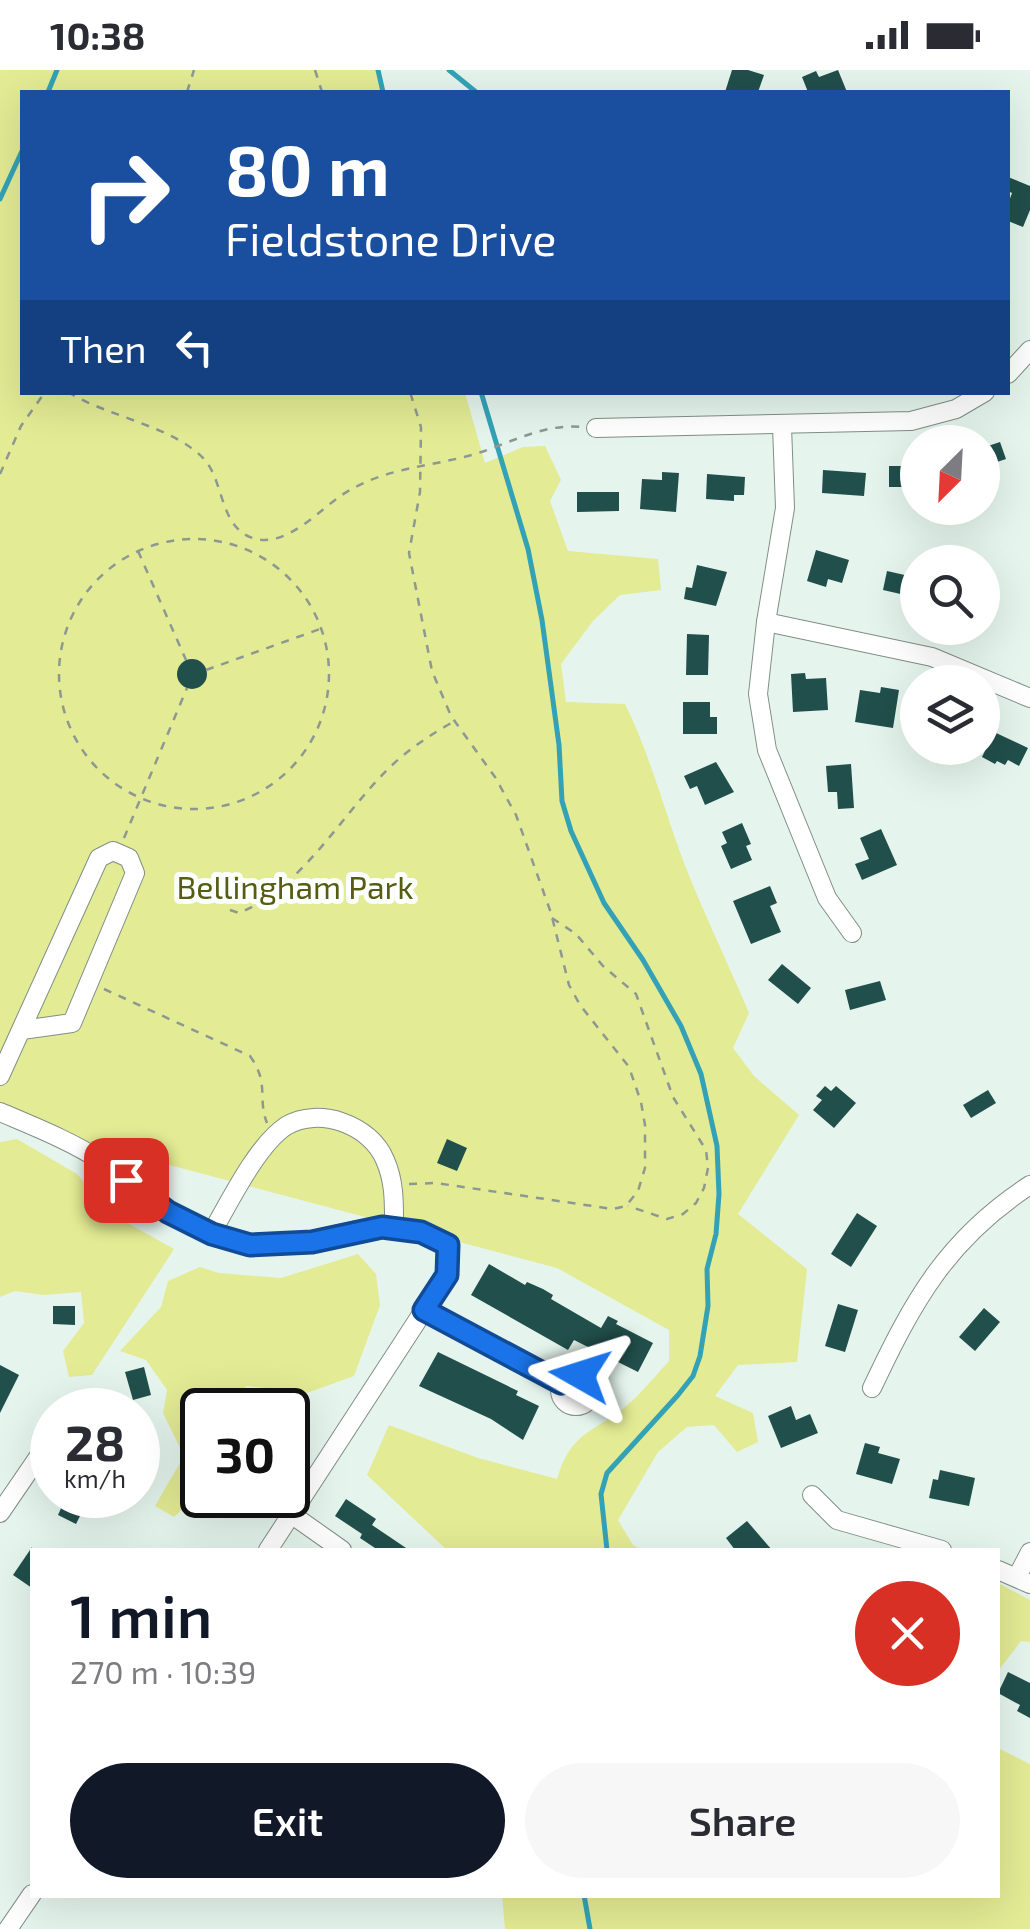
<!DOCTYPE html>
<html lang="en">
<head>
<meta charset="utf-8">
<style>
	:root { --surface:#fff; --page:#f7f7f7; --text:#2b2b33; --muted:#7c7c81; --accent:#111827 }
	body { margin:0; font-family:"Exo 2",sans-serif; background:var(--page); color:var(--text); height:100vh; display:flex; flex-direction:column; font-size:38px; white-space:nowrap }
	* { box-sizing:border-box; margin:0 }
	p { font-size:32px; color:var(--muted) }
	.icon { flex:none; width:55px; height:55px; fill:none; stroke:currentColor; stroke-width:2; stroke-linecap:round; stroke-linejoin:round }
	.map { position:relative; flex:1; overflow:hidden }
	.drawer { position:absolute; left:30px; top:1478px; width:970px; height:350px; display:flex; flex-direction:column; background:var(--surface); border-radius:0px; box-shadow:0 10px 40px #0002 }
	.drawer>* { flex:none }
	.banner { position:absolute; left:20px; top:20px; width:990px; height:305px; border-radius:0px; box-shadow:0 10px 40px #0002; background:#1a4fa0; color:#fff; overflow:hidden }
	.needle { width:65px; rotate:204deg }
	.tools { position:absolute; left:900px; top:355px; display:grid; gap:20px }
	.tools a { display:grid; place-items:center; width:100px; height:100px; border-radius:50%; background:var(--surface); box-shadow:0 10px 40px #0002; font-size:50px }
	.speed { position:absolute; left:30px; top:1318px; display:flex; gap:20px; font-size:50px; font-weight:700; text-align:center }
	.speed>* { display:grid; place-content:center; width:130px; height:130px; border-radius:50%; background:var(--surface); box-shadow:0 10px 40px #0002; line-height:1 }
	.speed small { font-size:25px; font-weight:400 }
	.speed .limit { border:5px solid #111; border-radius:15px; background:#fff; color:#111 }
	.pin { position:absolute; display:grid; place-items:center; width:85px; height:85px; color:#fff; margin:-42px; border-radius:20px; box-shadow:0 5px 15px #0006 }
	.me { position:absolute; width:110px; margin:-55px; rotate:276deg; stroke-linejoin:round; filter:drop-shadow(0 0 8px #0008) }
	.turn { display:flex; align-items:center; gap:35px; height:210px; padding:0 40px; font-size:45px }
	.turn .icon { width:130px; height:130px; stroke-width:2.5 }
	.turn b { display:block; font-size:70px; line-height:85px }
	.then { display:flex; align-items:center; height:95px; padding:0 40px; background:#0003; gap:20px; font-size:38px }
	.round { display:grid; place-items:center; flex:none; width:105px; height:105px; border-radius:52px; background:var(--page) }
	.overview { display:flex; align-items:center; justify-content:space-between; height:170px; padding:0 40px }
	h1 { font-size:60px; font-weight:600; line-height:75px; color:var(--accent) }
	.cta { display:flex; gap:20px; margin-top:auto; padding:20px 40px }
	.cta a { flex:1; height:115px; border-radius:60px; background:var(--accent); color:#fff; font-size:40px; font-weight:600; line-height:115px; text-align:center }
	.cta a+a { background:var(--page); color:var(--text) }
	.status { display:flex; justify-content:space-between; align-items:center; height:70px; padding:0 50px; background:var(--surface); direction:ltr }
	.status svg { height:28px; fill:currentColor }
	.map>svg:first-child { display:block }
</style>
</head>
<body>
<div class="status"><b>10:38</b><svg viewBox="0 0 49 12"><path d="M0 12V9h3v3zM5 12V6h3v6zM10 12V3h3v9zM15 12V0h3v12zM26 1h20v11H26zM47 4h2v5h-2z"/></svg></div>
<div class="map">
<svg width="1030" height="1859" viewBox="0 0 1030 1859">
	<rect width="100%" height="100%" fill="#e5f5ed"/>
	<g fill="#e3eb94">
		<path d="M 0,0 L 376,0 L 382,22 L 22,22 L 22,322 L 465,323 L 485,393 L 523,377 L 545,376 L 561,410 L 550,431 L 568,481 L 658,489 L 661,520 L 620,525 L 593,551 L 561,594 L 566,632 L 625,634 C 650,684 664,740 684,793 C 704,844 728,893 749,943 L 733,978 L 754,1006 L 799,1045 L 738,1144 L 807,1199 L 797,1292 L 738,1295 L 715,1326 L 753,1343 L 758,1372 L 737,1382 L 714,1355 L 687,1357 L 658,1382 L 618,1450 L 633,1475 L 641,1480 L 447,1480 L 367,1405 L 389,1355 L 478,1388 L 557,1409 C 571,1362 591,1364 625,1337 C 641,1324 655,1306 669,1291 L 669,1260 L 557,1198 L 0,1050 Z"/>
		<polygon points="17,1069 77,1104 115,1146 174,1179 92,1305 69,1307 63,1281 84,1253 81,1222 44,1225 15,1221 0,1227 0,1072"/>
		<path d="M 358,1184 L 376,1204 L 380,1235 L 354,1306 L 307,1323 L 247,1316 L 228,1331 L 224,1340 L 202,1340 C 202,1385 212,1414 174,1447 L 155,1436 L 184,1386 L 163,1343 L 167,1320 L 146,1290 L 120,1281 L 161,1237 L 168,1211 L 200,1197 L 219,1203 L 281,1208 Z"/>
		<polygon points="998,1513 1030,1530 1030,1572 1021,1571 998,1601"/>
		<polygon points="998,1678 1030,1694 1030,1859 505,1859 502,1825 998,1825"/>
	</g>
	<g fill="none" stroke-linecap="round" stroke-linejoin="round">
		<g stroke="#33a2b6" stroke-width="5">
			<polyline points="378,0 383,22"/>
			<polyline points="449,0 476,22"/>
			<polyline points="48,22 57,0"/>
			<polyline points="0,129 22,81"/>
			<polyline points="481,322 528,479 542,550 559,675 562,731 571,761 604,833 643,890 681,956 701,1004 717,1076 719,1124 716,1164 707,1199 708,1236 700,1286 693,1306 678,1325 607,1403 601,1424 607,1480"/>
			<polyline points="584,1825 590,1859"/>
		</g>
	</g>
	<g fill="#214f4b">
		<polygon points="732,0 748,0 764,5 758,22 725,22"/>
		<polygon points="838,0 847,22 808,22 802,7 816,1 819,7"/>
		<polygon points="1008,107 1030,116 1030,140 1023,157 1008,151 1008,134 1012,123 1008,121"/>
		<polygon points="1000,372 1006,389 982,397 982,378"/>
		<rect x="889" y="396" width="29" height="21"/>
		<polygon points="823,400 866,403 864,426 822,423"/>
		<polygon points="662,402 679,403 676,442 640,439 642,409 662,410"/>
		<polygon points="707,404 745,407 744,425 734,425 734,431 706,429"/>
		<polygon points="577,422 619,422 619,441 577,442"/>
		<polygon points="816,480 849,490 842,513 828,509 826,517 807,511"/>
		<polygon points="697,495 727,502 716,536 684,529 686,517 692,518"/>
		<polygon points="887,501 918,508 918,528 883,520"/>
		<polygon points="982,513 999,521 982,554"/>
		<polygon points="687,564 709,565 708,605 686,605"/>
		<circle cx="192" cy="604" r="15"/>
		<polygon points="805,603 806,609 826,608 828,640 793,642 791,604"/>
		<polygon points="881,617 899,620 893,658 855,652 860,620 880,623"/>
		<polygon points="683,632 710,632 710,647 717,647 717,664 683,664"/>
		<polygon points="994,662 1028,678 1019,696 1008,690 1005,695 997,691 995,694 982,687"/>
		<polygon points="716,692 734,722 705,735 697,716 690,719 684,706"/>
		<polygon points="851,694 854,738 838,739 837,722 828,722 826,696"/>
		<polygon points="742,753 751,774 746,776 752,790 731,799 721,776 727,773 722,762"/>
		<polygon points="881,759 897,795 862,810 855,794 869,789 860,768"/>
		<polygon points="770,816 777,833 770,836 781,862 751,874 733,831"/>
		<polygon points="782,894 811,918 798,934 768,910"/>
		<polygon points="880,911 886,930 850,940 845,920"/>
		<polygon points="825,1016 831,1021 836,1016 856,1033 834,1058 813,1040 822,1030 816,1026"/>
		<polygon points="988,1020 996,1033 971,1048 963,1035"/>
		<polygon points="447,1069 467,1078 457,1101 437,1093"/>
		<polygon points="857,1143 877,1156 851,1197 831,1184"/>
		<polygon points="489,1194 525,1215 527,1212 543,1219 553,1225 551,1229 601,1258 608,1246 618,1251 616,1254 653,1273 638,1302 574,1270 568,1280 471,1225"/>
		<polygon points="838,1234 858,1240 845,1282 825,1276"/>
		<polygon points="53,1236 75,1236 75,1255 53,1254"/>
		<polygon points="984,1238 1000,1252 975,1281 959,1267"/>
		<polygon points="438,1282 518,1321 516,1325 539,1336 523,1370 491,1349 419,1316"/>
		<polygon points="0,1295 19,1305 0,1343"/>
		<polygon points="144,1297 151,1325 133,1330 125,1302"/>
		<polygon points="791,1336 796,1350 810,1344 818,1363 781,1378 768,1346"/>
		<polygon points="865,1373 880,1377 878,1383 900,1389 892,1414 856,1404"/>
		<polygon points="940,1400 975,1408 969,1436 929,1428 933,1409 938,1410"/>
		<polygon points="67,1425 88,1430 76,1454 58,1445"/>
		<polygon points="346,1429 376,1449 372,1455 409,1480 378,1480 360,1468 362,1464 335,1446"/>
		<polygon points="747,1451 772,1480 735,1480 726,1468"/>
		<polygon points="32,1477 32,1518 13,1505"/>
		<polygon points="1008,1602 1030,1613 1030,1648 1017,1641 1020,1635 998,1623"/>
	</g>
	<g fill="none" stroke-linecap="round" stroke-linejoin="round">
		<defs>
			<g id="minor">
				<polyline points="1008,304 1030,280"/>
				<polyline points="782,356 785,438 766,552 758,624 767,680 827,828 852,863"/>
				<polyline points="596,358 911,351 956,339 985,322"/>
				<polyline points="766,552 932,587 1030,628"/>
				<polyline points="0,1006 99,788 113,781 129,788 135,803 72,953 22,960"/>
				<path d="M 0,1042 C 35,1057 71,1071 103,1092 C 153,1124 184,1163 247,1174 C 293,1183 341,1158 383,1157 C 407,1156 427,1165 448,1175 L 447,1205 L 268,1480"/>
				<path d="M 211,1164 C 229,1133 257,1075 286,1056 C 319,1036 371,1055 385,1090 C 395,1112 394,1135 394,1158"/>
				<polyline points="424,1240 561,1313"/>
				<circle cx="576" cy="1320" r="16"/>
				<path d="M 872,1318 C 913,1231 947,1169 1030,1115"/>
				<polyline points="71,1340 72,1339"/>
				<polyline points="812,1425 837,1450 942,1480"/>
				<polyline points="0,1443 52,1367"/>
				<polyline points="291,1444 342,1480"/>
				<polyline points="998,1500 1030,1514"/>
				<polyline points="1017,1507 1030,1482"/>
				<polyline points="8,1859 32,1824"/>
			</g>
		</defs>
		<use href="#minor" stroke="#808f87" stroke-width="20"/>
		<g stroke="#8d9892" stroke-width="2.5" stroke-dasharray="8 8" stroke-linecap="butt">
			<polyline points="315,0 322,22"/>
			<polyline points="187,22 194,0"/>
			<path d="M 68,322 C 108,347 173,356 204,389 C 225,412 219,460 256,469 C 288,476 318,441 342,425 C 382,398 428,397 472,385 C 509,374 543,353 582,357"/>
			<polyline points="0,404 21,356 45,322"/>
			<circle cx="194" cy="604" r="135"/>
			<polyline points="138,481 186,590"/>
			<polyline points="206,600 320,559"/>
			<polyline points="124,768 187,618"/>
			<path d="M 230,840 L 239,843 C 304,816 340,746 390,697 C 409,679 430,665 453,652"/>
			<polyline points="552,848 576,864 603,896 636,924 673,1027 706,1080 708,1098 704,1118 696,1133 683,1144 667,1149 628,1136"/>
			<path d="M 104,919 L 250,986 C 270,1014 257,1028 267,1053"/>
			<polyline points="409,1114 436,1113 613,1139 626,1136 638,1121 645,1098 645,1055 641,1032 629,997 580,935 569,915 551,843 516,745 495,707 451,646 432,601 409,483 420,422 421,357 410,322"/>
		</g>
		<use href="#minor" stroke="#fff" stroke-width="18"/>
	</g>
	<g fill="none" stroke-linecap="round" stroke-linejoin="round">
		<defs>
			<polyline id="route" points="126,1110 168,1142 212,1164 250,1175 312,1172 382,1157 421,1162 448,1175 447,1205 424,1240 561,1313 569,1306 580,1305"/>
		</defs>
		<use href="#route" stroke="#114b97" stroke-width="25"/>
		<use href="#route" stroke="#1a73e8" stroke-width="18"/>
	</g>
	<g text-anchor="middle" stroke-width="10" stroke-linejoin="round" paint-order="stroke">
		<g font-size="32" fill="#575c11" stroke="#fbfffd">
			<text x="295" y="829">Bellingham Park</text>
		</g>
	</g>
</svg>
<div class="tools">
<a><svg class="needle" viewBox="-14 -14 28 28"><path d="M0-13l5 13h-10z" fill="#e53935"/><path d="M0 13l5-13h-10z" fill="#7c7c81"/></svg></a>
<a><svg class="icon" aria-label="search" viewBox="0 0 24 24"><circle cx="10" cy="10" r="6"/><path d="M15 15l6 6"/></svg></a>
<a><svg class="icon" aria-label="layers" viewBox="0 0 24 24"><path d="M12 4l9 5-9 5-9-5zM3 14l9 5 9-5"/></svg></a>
</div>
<div class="speed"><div>28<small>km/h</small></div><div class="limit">30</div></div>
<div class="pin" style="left:126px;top:1110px;background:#d93025"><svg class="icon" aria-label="arrive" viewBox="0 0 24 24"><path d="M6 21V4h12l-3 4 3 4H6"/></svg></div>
<svg class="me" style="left:580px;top:1305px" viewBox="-20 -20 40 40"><path d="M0-17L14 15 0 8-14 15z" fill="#1a73e8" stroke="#fff" stroke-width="4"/></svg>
<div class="banner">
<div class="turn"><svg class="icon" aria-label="right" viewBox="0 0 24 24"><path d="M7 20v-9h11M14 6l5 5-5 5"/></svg><div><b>80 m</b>Fieldstone Drive</div></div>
<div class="then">Then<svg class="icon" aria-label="left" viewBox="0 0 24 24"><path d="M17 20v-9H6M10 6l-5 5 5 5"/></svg></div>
</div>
<section class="drawer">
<div class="overview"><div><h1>1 min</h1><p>270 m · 10:39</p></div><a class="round" style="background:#d93025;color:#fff"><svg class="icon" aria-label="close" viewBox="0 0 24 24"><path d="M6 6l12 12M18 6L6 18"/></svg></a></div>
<div class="cta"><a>Exit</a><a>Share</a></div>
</section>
</div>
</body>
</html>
